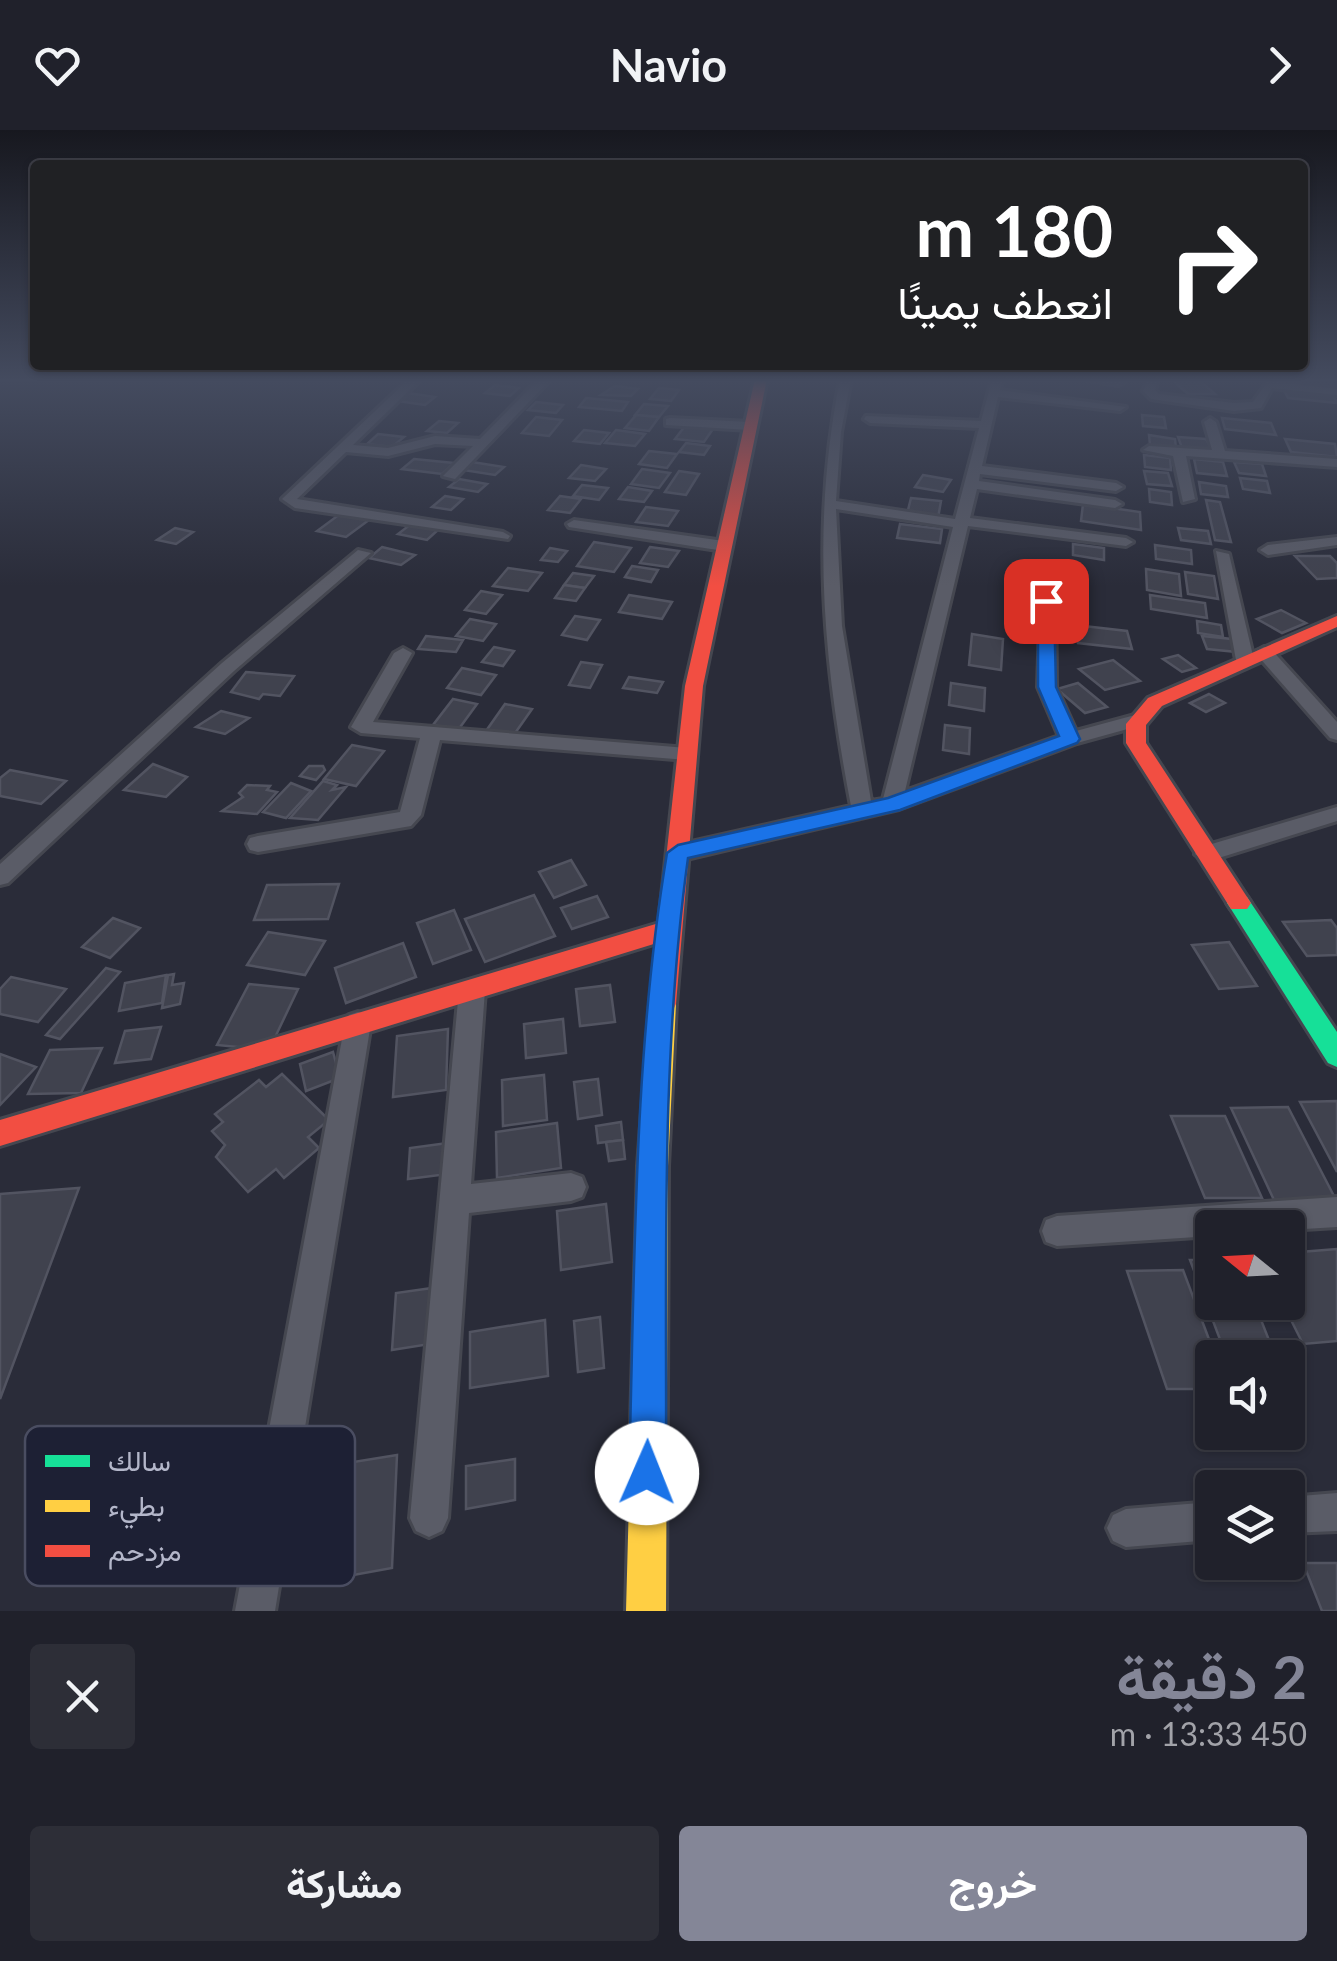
<!DOCTYPE html>
<html lang="ar">
<head>
<meta charset="utf-8">
<style>
	:root { --surface:#20212b; --page:#2d2e37; --text:#f1f3f6; --muted:#a2a3a9; --line:#3d3e47; --accent:#848697 }
	body { margin:0; font-family:Lato,Vazirmatn,sans-serif; background:var(--page); color:var(--text); direction:rtl; height:100vh; display:flex; flex-direction:column; font-size:38px; white-space:nowrap }
	* { box-sizing:border-box; margin:0 }
	p { font-size:32px; color:var(--muted) }
	.icon { flex:none; width:55px; height:55px; fill:none; stroke:currentColor; stroke-width:2; stroke-linecap:round; stroke-linejoin:round }
	.map { position:relative; height:1481px; overflow:hidden; direction:ltr }
	.panel { display:flex; flex-direction:column; background:var(--surface); flex:1 }
	.panel>* { flex:none }
	.guide { position:absolute; left:30px; top:30px; width:1278px; height:210px; border-radius:10px; box-shadow:0 2px 8px #0004,0 0 0 2px var(--line); direction:rtl; background:#202124; color:#fff; overflow:hidden }
	.needle { width:65px; rotate:288deg }
	.controls { position:absolute; left:1195px; top:1080px; display:grid; gap:20px }
	.controls a { display:grid; place-items:center; width:110px; height:110px; border-radius:10px; background:var(--surface); box-shadow:0 2px 8px #0004,0 0 0 2px var(--line); font-size:50px }
	.pin { position:absolute; display:grid; place-items:center; width:85px; height:85px; color:#fff; margin:-42px; border-radius:20px; box-shadow:0 5px 15px #0006 }
	.me { position:absolute; width:110px; margin:-55px; rotate:1deg; stroke-linejoin:round; filter:drop-shadow(0 0 8px #0008) }
	.turn { display:flex; align-items:center; gap:35px; height:210px; padding:0 30px; font-size:45px }
	.turn .icon { width:130px; height:130px; stroke-width:2.5 }
	.turn b { display:block; font-size:70px; line-height:85px }
	.round { display:grid; place-items:center; flex:none; width:105px; height:105px; border-radius:10px; background:var(--page) }
	.headline { display:flex; align-items:center; justify-content:space-between; height:170px; padding:0 30px }
	h1 { font-size:60px; font-weight:700; line-height:75px; color:var(--accent) }
	.button { display:flex; gap:20px; margin-top:auto; padding:20px 30px }
	.button a { flex:1; height:115px; border-radius:10px; background:var(--accent); color:#fff; font-size:40px; font-weight:700; line-height:115px; text-align:center }
	.button a+a { background:var(--page); color:var(--text) }
	header { display:flex; justify-content:space-between; align-items:center; height:130px; padding:0 30px; background:var(--surface); font-size:45px; font-weight:700 }
	.map>svg:first-child { display:block }
</style>
</head>
<body>
<header><svg class="icon" aria-label="forward" viewBox="0 0 24 24"><path d="M9 5l7 7-7 7"/></svg>Navio<svg class="icon" aria-label="heart" viewBox="0 0 24 24"><path d="M12 20l-8-8c-3-5 5-10 8-4 3-6 11-1 8 4z"/></svg></header>
<div class="map">
<svg width="1337" height="1481" viewBox="0 0 1337 1481">
	<rect width="100%" height="100%" fill="#2a2c39"/>
	<g fill="#40424e" stroke="#525461" stroke-width="2.5">
		<polygon points="1171,249 1198,249 1215,264 1188,264"/>
		<polygon points="1298,249 1337,251 1337,259 1302,256"/>
		<polygon points="495,255 519,258 510,266 485,263"/>
		<polygon points="615,256 638,259 631,266 601,265"/>
		<polygon points="659,258 679,260 671,271 650,269"/>
		<polygon points="1284,260 1333,265 1337,273 1288,268"/>
		<polygon points="408,263 435,267 425,275 397,271"/>
		<polygon points="586,268 628,272 622,281 579,277"/>
		<polygon points="536,272 563,275 556,283 528,280"/>
		<polygon points="644,274 668,276 659,287 635,285"/>
		<polygon points="636,285 659,287 649,301 625,298"/>
		<polygon points="1142,285 1164,287 1166,298 1143,296"/>
		<polygon points="536,287 562,290 549,306 522,303"/>
		<polygon points="1222,288 1271,293 1276,305 1225,299"/>
		<polygon points="439,291 458,293 447,303 427,301"/>
		<polygon points="685,296 713,299 704,312 675,309"/>
		<polygon points="584,300 609,303 600,314 574,311"/>
		<polygon points="616,300 645,304 635,316 605,313"/>
		<polygon points="378,304 404,307 392,317 367,314"/>
		<polygon points="1149,305 1175,309 1176,318 1150,315"/>
		<polygon points="1178,307 1206,309 1212,320 1182,318"/>
		<polygon points="1285,309 1335,314 1337,327 1291,322"/>
		<polygon points="686,313 710,316 704,325 679,322"/>
		<polygon points="649,321 677,324 667,338 639,334"/>
		<polygon points="1144,325 1170,328 1171,340 1145,337"/>
		<polygon points="414,329 454,333 442,344 402,339"/>
		<polygon points="1194,329 1223,332 1227,346 1197,343"/>
		<polygon points="472,332 504,337 495,345 463,340"/>
		<polygon points="1234,332 1262,334 1266,346 1239,343"/>
		<polygon points="581,335 606,339 595,351 569,348"/>
		<polygon points="642,339 670,343 659,358 631,354"/>
		<polygon points="679,341 699,344 686,365 665,362"/>
		<polygon points="1144,341 1168,343 1172,356 1147,354"/>
		<polygon points="923,345 951,350 943,362 915,357"/>
		<polygon points="1240,348 1267,351 1270,363 1243,359"/>
		<polygon points="459,349 487,354 478,362 449,357"/>
		<polygon points="1199,352 1226,356 1228,367 1201,364"/>
		<polygon points="582,355 608,358 599,370 573,366"/>
		<polygon points="628,357 652,361 644,372 619,369"/>
		<polygon points="1149,359 1171,362 1172,375 1150,372"/>
		<polygon points="445,366 463,369 451,380 432,377"/>
		<polygon points="560,366 581,369 570,383 548,380"/>
		<polygon points="911,368 941,371 938,388 907,384"/>
		<polygon points="1206,370 1220,372 1231,412 1215,410"/>
		<polygon points="1083,374 1140,382 1141,400 1081,391"/>
		<polygon points="646,377 678,381 668,396 636,392"/>
		<polygon points="340,384 369,390 346,407 317,401"/>
		<polygon points="411,394 439,399 427,410 398,404"/>
		<polygon points="900,394 942,399 940,413 897,408"/>
		<polygon points="175,398 193,402 176,414 157,410"/>
		<polygon points="1178,398 1208,401 1211,414 1181,410"/>
		<polygon points="594,412 631,418 614,442 577,436"/>
		<polygon points="1073,414 1104,418 1104,430 1073,425"/>
		<polygon points="1155,415 1191,420 1192,434 1156,429"/>
		<polygon points="382,417 415,425 401,435 369,428"/>
		<polygon points="650,417 679,421 668,437 640,433"/>
		<polygon points="550,418 567,421 558,432 541,430"/>
		<polygon points="1295,426 1330,426 1337,433 1337,448 1317,449"/>
		<polygon points="632,436 658,440 651,452 625,447"/>
		<polygon points="508,438 542,443 528,461 493,456"/>
		<polygon points="1146,439 1179,444 1181,466 1147,460"/>
		<polygon points="1185,442 1214,446 1218,469 1188,464"/>
		<polygon points="573,443 594,446 585,458 564,455"/>
		<polygon points="564,455 585,458 576,471 555,468"/>
		<polygon points="481,461 502,465 486,484 465,480"/>
		<polygon points="629,465 672,472 662,489 619,482"/>
		<polygon points="1150,465 1205,473 1207,488 1151,479"/>
		<polygon points="1281,480 1306,493 1282,503 1257,489"/>
		<polygon points="575,486 600,490 587,510 562,505"/>
		<polygon points="470,489 496,494 483,511 456,506"/>
		<polygon points="1197,491 1221,495 1223,507 1198,503"/>
		<polygon points="1075,495 1127,501 1132,519 1078,513"/>
		<polygon points="972,504 1003,509 1001,540 969,535"/>
		<polygon points="426,506 463,510 456,522 418,519"/>
		<polygon points="1202,506 1232,509 1237,522 1207,519"/>
		<polygon points="494,517 514,521 503,536 482,532"/>
		<polygon points="1178,525 1196,538 1182,542 1163,529"/>
		<polygon points="1113,530 1140,551 1105,560 1079,539"/>
		<polygon points="581,532 602,535 590,558 569,555"/>
		<polygon points="462,538 496,545 481,565 447,558"/>
		<polygon points="246,542 294,546 280,566 263,564 259,569 231,562"/>
		<polygon points="629,547 663,552 657,563 623,558"/>
		<polygon points="951,553 985,558 984,581 949,575"/>
		<polygon points="1078,553 1107,577 1085,583 1057,559"/>
		<polygon points="1209,564 1225,573 1206,582 1190,573"/>
		<polygon points="453,569 477,574 458,600 433,595"/>
		<polygon points="505,574 532,579 513,606 486,601"/>
		<polygon points="221,581 249,588 225,604 196,597"/>
		<polygon points="945,595 970,598 969,624 943,620"/>
		<polygon points="352,615 384,621 356,656 324,649"/>
		<polygon points="153,634 187,647 166,667 124,660"/>
		<polygon points="309,636 323,636 325,640 316,650 300,646"/>
		<polygon points="10,640 66,651 41,674 0,666 0,648"/>
		<polygon points="323,651 337,655 332,660 346,657 318,690 290,688"/>
		<polygon points="291,653 311,661 286,688 263,682"/>
		<polygon points="247,655 270,656 267,660 277,662 257,684 222,681 243,667 239,663"/>
		<polygon points="571,730 586,755 554,768 539,742"/>
		<polygon points="339,754 328,789 254,790 267,755"/>
		<polygon points="534,765 555,806 485,832 465,789"/>
		<polygon points="597,766 608,787 572,799 561,778"/>
		<polygon points="454,780 471,820 433,834 417,793"/>
		<polygon points="113,788 140,798 110,828 82,817"/>
		<polygon points="1331,790 1337,798 1337,825 1307,826 1283,792"/>
		<polygon points="268,802 325,811 305,845 247,835"/>
		<polygon points="1229,812 1257,856 1219,859 1192,815"/>
		<polygon points="403,813 416,847 346,873 335,838"/>
		<polygon points="106,838 120,842 60,909 46,905"/>
		<polygon points="174,844 172,855 184,853 180,874 162,878 168,845"/>
		<polygon points="166,845 162,873 119,881 125,853"/>
		<polygon points="11,847 66,859 38,892 0,884 0,859"/>
		<polygon points="249,854 298,859 269,920 217,915"/>
		<polygon points="610,855 615,892 580,896 576,859"/>
		<polygon points="563,889 566,923 526,928 524,894"/>
		<polygon points="161,897 151,929 115,933 125,901"/>
		<polygon points="448,899 446,960 393,967 397,906"/>
		<polygon points="102,918 81,963 28,964 50,920"/>
		<polygon points="333,922 340,948 306,961 300,934"/>
		<polygon points="0,924 36,937 0,975"/>
		<polygon points="282,944 329,990 308,1007 319,1018 284,1048 276,1039 248,1062 216,1027 225,1015 212,1001 223,992 215,984 259,950 266,957"/>
		<polygon points="544,945 547,990 503,996 502,950"/>
		<polygon points="598,949 602,985 578,989 574,952"/>
		<polygon points="1337,971 1337,1042 1300,972"/>
		<polygon points="1288,977 1336,1070 1274,1070 1231,978"/>
		<polygon points="1171,986 1225,986 1262,1068 1205,1068"/>
		<polygon points="621,992 623,1010 598,1013 596,996"/>
		<polygon points="557,993 561,1038 497,1048 496,1002"/>
		<polygon points="623,1010 625,1029 609,1031 606,1012"/>
		<polygon points="448,1013 448,1044 408,1049 410,1018"/>
		<polygon points="79,1058 0,1269 0,1064"/>
		<polygon points="606,1074 612,1132 561,1140 557,1081"/>
		<polygon points="1337,1119 1337,1211 1303,1214 1282,1172 1288,1172 1288,1123"/>
		<polygon points="1190,1130 1212,1130 1212,1172 1254,1172 1276,1228 1227,1228"/>
		<polygon points="1183,1140 1216,1228 1212,1259 1167,1259 1127,1141"/>
		<polygon points="432,1158 430,1214 392,1220 396,1163"/>
		<polygon points="600,1187 604,1238 578,1242 574,1191"/>
		<polygon points="545,1190 548,1246 470,1258 470,1202"/>
		<polygon points="397,1325 392,1438 304,1454 316,1338"/>
		<polygon points="515,1329 515,1370 466,1379 466,1336"/>
		<polygon points="1303,1433 1337,1433 1337,1481 1322,1481"/>
	</g>
	<g fill="none" stroke-linecap="round" stroke-linejoin="round">
		<defs>
			<g id="street">
				<polygon points="409,249 421,249 353,315 388,318 435,306 480,309 539,249 551,249 455,349 443,346 473,316 435,314 388,326 346,322 297,369 503,402 510,406 508,409 295,378 282,369"/>
				<path d="M 840,249 L 851,249 L 841,302 L 836,371 L 955,389 L 979,298 L 870,293 L 864,289 L 866,286 L 981,291 L 992,249 L 1002,249 L 1000,260 L 1126,277 L 1120,281 L 998,267 L 982,336 L 1116,353 L 1123,357 L 1116,361 L 980,344 L 979,351 L 1115,370 L 1122,374 L 1115,378 L 977,359 L 970,388 L 1126,408 L 1133,412 L 1126,416 L 968,396 L 905,661 L 1059,606 L 1038,557 L 1042,433 L 1055,436 L 1056,557 L 1076,601 L 1135,585 L 1145,591 L 1142,595 L 1077,613 L 899,679 L 678,731 L 670,729 L 667,723 L 670,717 L 678,715 L 851,676 C 823,530 811,396 840,249 ZM 836,379 L 953,397 L 883,669 L 871,671 L 842,496 Z"/>
				<polygon points="1083,249 1119,249 1124,252 1118,255"/>
				<polygon points="1148,249 1158,249 1155,260 1159,264 1234,273 1253,272 1268,251 1337,259 1337,265 1272,258 1261,278 1234,281 1151,269 1143,261"/>
				<polygon points="670,288 750,292 756,296 750,300 666,295 666,289"/>
				<polygon points="1210,288 1216,292 1225,321 1337,329 1337,337 1186,326 1195,369 1183,372 1173,326 1143,320 1149,316 1212,320 1204,292"/>
				<polygon points="574,390 724,411 732,416 724,421 569,397 567,394"/>
				<polygon points="1337,407 1337,415 1268,425 1260,420 1268,415"/>
				<polygon points="358,420 371,423 234,541 8,753 0,755 0,734 222,533"/>
				<polygon points="1216,421 1229,424 1254,530 1251,534 1239,534 1236,530"/>
				<polygon points="1264,517 1270,518 1337,592 1337,610 1330,608 1258,526 1255,522"/>
				<polygon points="403,518 412,523 373,592 687,618 697,624 687,630 440,610 421,685 411,696 258,722 250,720 247,714 250,708 258,706 400,682 420,608 361,603 351,597 394,523"/>
				<polygon points="1337,677 1337,691 1206,732 1195,724 1198,718"/>
				<polygon points="472,850 481,853 485,860 471,1054 571,1043 582,1047 586,1057 582,1067 571,1071 469,1083 448,1388 442,1401 429,1407 416,1401 410,1388 459,860 463,853"/>
				<polygon points="358,882 367,885 371,893 275,1481 235,1481 345,893 349,885"/>
				<polygon points="1337,1067 1337,1097 1288,1100 1288,1098 1212,1098 1212,1106 1057,1116 1046,1112 1042,1101 1046,1090 1057,1086"/>
				<polygon points="1337,1363 1337,1401 1288,1403 1288,1367"/>
				<polygon points="1212,1372 1212,1410 1126,1417 1113,1411 1107,1398 1113,1385 1126,1379"/>
			</g>
			<polygon id="fast" points="1239,764 1247,767 1337,902 1337,937 1328,933 1231,779 1227,773 1231,767"/>
			<polygon id="slow" points="663,863 672,866 676,874 668,1036 666,1481 626,1481 638,1036 650,874 654,866"/>
			<g id="jam">
				<polygon points="755,249 767,249 703,556 676,874 672,882 663,885 654,882 650,874 657,813 0,1016 0,990 659,793 685,556"/>
				<polygon points="1337,486 1337,497 1162,576 1146,595 1146,613 1251,773 1247,779 1231,779 1126,613 1126,594 1148,568"/>
			</g>
		</defs>
		<use href="#street" stroke="#454750" stroke-width="6"/>
		<use href="#fast" stroke="#454750" stroke-width="6"/>
		<use href="#slow" stroke="#454750" stroke-width="6"/>
		<use href="#jam" stroke="#454750" stroke-width="6"/>
		<use href="#street" fill="#5a5c67" fill-rule="evenodd"/>
		<use href="#fast" fill="#16e098" fill-rule="evenodd"/>
		<use href="#slow" fill="#ffcf43" fill-rule="evenodd"/>
		<use href="#jam" fill="#f24e42" fill-rule="evenodd"/>
	</g>
	<linearGradient id="sky" x2="0" y2="1"><stop stop-color="#17181f"/><stop offset="0.55" stop-color="#444b5f"/><stop offset="1" stop-color="#444b5f" stop-opacity="0"/></linearGradient>
	<rect width="1337" height="456" fill="url(#sky)"/>
	<path fill="#1a73e8" stroke="#114b97" stroke-width="2.5" d="M 1046,466 L 1054,471 L 1056,557 L 1080,609 L 1077,613 L 900,680 L 688,728 C 660,930 667,1140 666,1343 L 660,1356 L 647,1362 L 634,1356 L 629,1343 C 635,1137 633,926 667,723 L 678,715 L 888,668 L 1059,606 L 1038,557 L 1038,471 Z"/>
	<rect x="25" y="1296" width="330" height="160" rx="15" fill="#1d2034" stroke="#4a4d61" stroke-width="2.5"/>
	<rect x="45" y="1325" width="45" height="12" fill="#16e098"/>
	<rect x="45" y="1370" width="45" height="12" fill="#ffcf43"/>
	<rect x="45" y="1415" width="45" height="12" fill="#f24e42"/>
	<g font-size="28" fill="#b4b7ca">
		<text x="108" y="1341">سالك</text>
		<text x="108" y="1386">بطيء</text>
		<text x="108" y="1431">مزدحم</text>
	</g>
</svg>
<div class="controls">
<a><svg class="needle" viewBox="-14 -14 28 28"><path d="M0-13l5 13h-10z" fill="#e53935"/><path d="M0 13l5-13h-10z" fill="#a2a3a9"/></svg></a>
<a><svg class="icon" aria-label="sound" viewBox="0 0 24 24"><path d="M4 9h4l5-4v14l-5-4H4zM17 9q2 3 0 6"/></svg></a>
<a><svg class="icon" aria-label="layers" viewBox="0 0 24 24"><path d="M12 4l9 5-9 5-9-5zM3 14l9 5 9-5"/></svg></a>
</div>
<div class="pin" style="left:1046px;top:471px;background:#d93025"><svg class="icon" aria-label="arrive" viewBox="0 0 24 24"><path d="M6 21V4h12l-3 4 3 4H6"/></svg></div>
<svg class="me" style="left:647px;top:1343px" viewBox="-20 -20 40 40"><circle r="19" fill="#fff"/><path d="M0-13L10 11 0 6-10 11z" fill="#1a73e8"/></svg>
<div class="guide">
<div class="turn"><svg class="icon" aria-label="right" viewBox="0 0 24 24"><path d="M7 20v-9h11M14 6l5 5-5 5"/></svg><div><b>180 m</b>انعطف يمينًا</div></div>
</div>
</div>
<section class="panel">
<div class="headline"><div><h1>2 دقيقة</h1><p>450 m · 13:33</p></div><a class="round"><svg class="icon" aria-label="close" viewBox="0 0 24 24"><path d="M6 6l12 12M18 6L6 18"/></svg></a></div>
<div class="button"><a>خروج</a><a>مشاركة</a></div>
</section>
</body>
</html>
